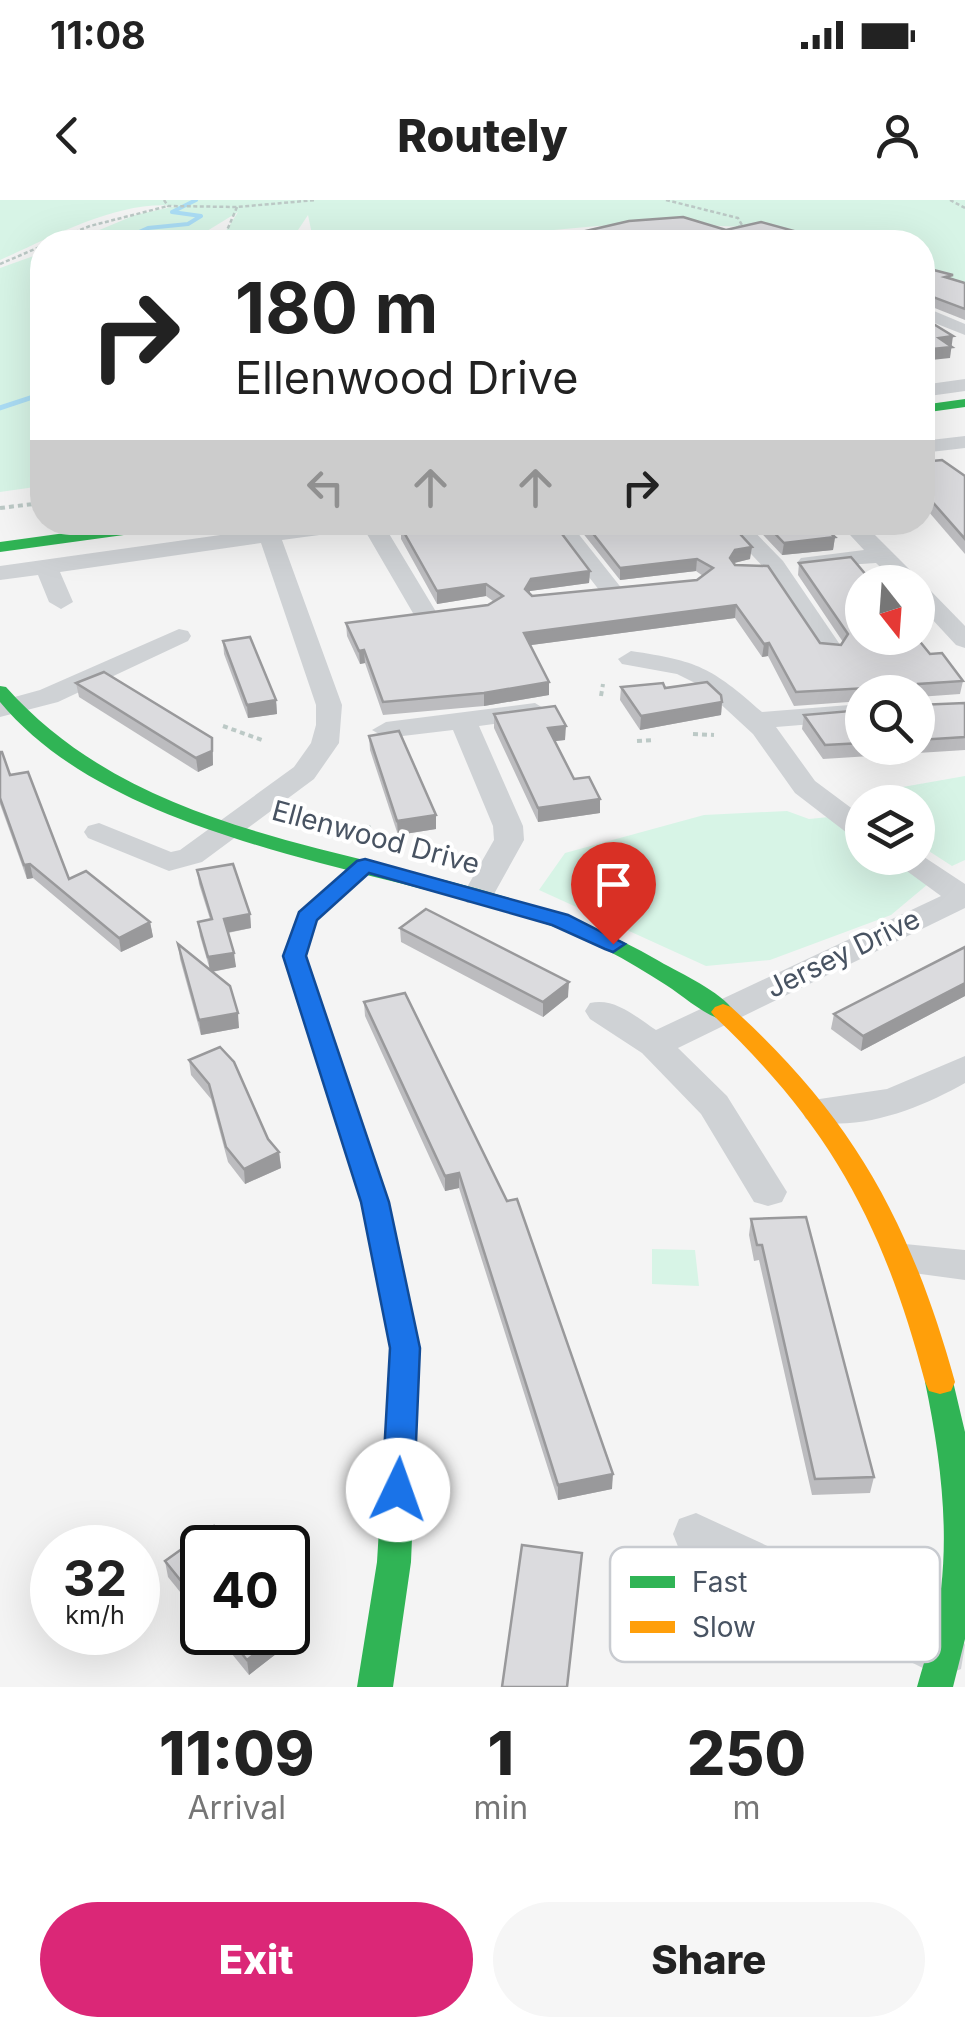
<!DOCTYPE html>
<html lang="en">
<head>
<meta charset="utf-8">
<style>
	:root { --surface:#fff; --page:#f6f6f6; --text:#222; --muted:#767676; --accent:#db2777 }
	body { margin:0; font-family:Inter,sans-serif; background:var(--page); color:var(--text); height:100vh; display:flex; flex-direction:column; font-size:38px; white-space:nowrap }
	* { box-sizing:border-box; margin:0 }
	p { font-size:32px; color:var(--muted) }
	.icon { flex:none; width:55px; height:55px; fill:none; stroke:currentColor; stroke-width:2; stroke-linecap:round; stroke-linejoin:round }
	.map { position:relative; height:1487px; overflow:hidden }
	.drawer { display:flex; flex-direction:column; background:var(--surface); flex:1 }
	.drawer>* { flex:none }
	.top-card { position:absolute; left:30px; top:30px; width:905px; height:305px; border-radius:40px; box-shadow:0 10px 40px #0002; background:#fff; color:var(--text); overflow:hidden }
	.needle { width:65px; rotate:163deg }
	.buttons { position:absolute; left:845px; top:365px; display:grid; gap:20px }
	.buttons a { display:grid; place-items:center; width:90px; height:90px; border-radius:50%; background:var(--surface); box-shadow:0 10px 40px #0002; font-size:50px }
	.speed { position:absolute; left:30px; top:1325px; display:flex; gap:20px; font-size:50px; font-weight:700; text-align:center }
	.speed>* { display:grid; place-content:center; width:130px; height:130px; border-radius:50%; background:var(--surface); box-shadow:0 10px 40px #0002; line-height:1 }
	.speed small { font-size:25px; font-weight:400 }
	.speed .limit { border:5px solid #111; border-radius:15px; background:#fff; color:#111 }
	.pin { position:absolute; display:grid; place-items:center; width:85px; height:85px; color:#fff; margin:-102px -42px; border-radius:50% 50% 50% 0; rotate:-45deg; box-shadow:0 0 10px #0007 }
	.pin .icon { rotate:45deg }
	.me { position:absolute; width:110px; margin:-55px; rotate:3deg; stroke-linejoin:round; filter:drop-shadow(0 0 8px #0008) }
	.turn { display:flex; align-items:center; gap:35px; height:210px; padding:0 40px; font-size:45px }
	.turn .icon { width:130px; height:130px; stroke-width:2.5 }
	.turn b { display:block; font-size:70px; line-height:85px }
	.lanes { display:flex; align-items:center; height:95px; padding:0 40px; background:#0003; justify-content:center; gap:50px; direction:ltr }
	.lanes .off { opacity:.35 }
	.eta { display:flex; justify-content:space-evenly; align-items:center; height:170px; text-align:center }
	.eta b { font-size:60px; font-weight:800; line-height:70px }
	.cta { display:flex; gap:20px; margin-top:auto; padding:20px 40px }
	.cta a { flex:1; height:115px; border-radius:60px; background:var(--accent); color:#fff; font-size:40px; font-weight:800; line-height:115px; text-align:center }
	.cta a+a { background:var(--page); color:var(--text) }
	.status { display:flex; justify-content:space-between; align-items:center; height:70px; padding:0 50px; background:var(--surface); direction:ltr }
	.status svg { height:28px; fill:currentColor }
	header { display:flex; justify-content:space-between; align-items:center; height:130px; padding:0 40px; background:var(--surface); font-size:45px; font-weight:800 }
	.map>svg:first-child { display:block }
</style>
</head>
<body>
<div class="status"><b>11:08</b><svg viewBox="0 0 49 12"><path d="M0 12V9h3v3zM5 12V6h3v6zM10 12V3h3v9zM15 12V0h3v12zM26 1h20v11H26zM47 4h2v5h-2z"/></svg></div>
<header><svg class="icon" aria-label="back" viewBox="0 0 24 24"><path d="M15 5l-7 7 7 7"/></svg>Routely<svg class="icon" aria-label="person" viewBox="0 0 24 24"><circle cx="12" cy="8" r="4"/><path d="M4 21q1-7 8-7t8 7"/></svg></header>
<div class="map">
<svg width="965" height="1487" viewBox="0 0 965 1487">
	<rect width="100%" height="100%" fill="#f4f4f4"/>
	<g fill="#d7f4e6">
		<path d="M 0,0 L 965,0 L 965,88 L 923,70 L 922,42 L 824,42 L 746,27 L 669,24 L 597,26 L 425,42 L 347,42 L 347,39 L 313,39 L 308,15 L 294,36 L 224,34 L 238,12 L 189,42 L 71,42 L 135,15 L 176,6 C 117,0 53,37 0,60 Z"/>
		<polygon points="42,53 42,286 0,292 0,68"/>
		<polygon points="965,576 965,660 952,666 918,644 918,602 871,602 880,591"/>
		<polygon points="787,611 809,619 829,617 862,640 862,658 888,658 928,684 891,715 770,760 706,766 539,690 565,653 704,615"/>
		<polygon points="652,1049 695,1050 699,1086 652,1084"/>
	</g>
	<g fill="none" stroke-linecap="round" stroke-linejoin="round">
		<g stroke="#aadcf4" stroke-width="4">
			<polyline points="117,42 148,28 188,24 201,16 172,12 196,0"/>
			<polyline points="42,83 34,88 42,98"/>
			<polyline points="37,169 42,159"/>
		</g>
		<polyline stroke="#aadcf4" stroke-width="5" points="0,208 33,197 38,167"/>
		<g stroke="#bcc9c6" stroke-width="2.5" stroke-dasharray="4 2.5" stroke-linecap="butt">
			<polyline points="164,0 168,6 237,7 316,0"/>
			<polyline points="666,0 738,18 742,25 734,29"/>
			<polyline points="950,0 965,8"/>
			<polyline points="237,7 225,35 293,39"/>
			<polyline points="50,42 90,26 168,6"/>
			<polyline points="0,64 42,46"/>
		</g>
		<g stroke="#bcc9c6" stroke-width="4" stroke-dasharray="5 4" stroke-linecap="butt">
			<polyline points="0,308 42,303"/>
			<polyline points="601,496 603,484"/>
			<polyline points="223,526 262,540"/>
			<polyline points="693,534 714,535"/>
			<polyline points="637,541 655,540"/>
			<polyline points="353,634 371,627"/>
		</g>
		<g fill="#cfd2d5" fill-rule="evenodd">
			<polygon points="922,106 965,124 965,135 922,118"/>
			<polygon points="965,179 965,191 922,197 922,185"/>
			<polygon points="965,236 965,248 922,253 922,241"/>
			<polygon points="313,322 382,322 438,415 435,420 417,420 364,329 282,340 342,505 339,543 314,579 202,662 169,671 88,638 84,632 88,626 99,623 171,652 180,650 294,567 311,543 316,525 316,505 261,343 60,372 73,402 61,409 49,402 38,375 0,380 0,366"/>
			<polygon points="546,322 569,322 619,385 623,390 619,395 603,395"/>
			<polygon points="721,322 745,322 783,361 843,449 839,454 821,454 766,370"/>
			<polygon points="838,322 862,322 917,377 919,384 926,386 965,426 965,448 956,445 918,404 918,382 896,382 876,363 801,368 797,363 801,358 864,350"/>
			<polygon points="179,429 188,431 191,436 188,441 58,502 0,517 0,501 40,490"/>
			<path d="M 631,451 C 698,461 711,467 762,512 L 862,504 L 862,520 L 776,527 L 815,581 L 862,616 L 862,639 L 851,636 L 795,593 L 753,534 L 701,486 L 677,474 L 622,464 L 618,459 Z"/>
			<polygon points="535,503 548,511 544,517 479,526 523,626 524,640 489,703 467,703 462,696 494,640 493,626 453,530 386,538 372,530 386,522"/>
			<path d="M 918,653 L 965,684 L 965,708 L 678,848 L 727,896 L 787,992 L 782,1002 L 768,1006 L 754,1002 L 701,914 L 642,853 L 590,819 L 585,811 L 590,803 C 615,797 636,817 656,830 L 941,696 L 889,658 L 918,658 Z"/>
			<path d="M 965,856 L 965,883 C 921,908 857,934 806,919 L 801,910 L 806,901 L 887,889 Z"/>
			<polygon points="905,1044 965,1050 965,1080 891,1070 885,1059 891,1048"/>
			<polygon points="696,1313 961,1435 965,1445 961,1469 943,1476 925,1469 679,1349 673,1334 679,1319"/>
		</g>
		<g fill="#30b455" fill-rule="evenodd">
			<polygon points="965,199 965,207 922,213 922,205"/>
			<polygon points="145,322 189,322 182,327 0,352 0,342"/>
			<path d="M 0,486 L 6,487 C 172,673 456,641 659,761 C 683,775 719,790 735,812 L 731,817 C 724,819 724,821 717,818 C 699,811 682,795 666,785 C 627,760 587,737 543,723 C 378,667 116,642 0,502 Z"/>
			<polygon points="371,980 380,983 384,990 420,1148 411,1362 393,1487 357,1487 377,1362 390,1148 358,990 362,983"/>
			<path d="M 940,1170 L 951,1173 L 965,1232 L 965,1439 L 953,1487 L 917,1487 C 926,1455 937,1423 941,1389 C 949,1321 939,1249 925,1182 L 929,1173 Z"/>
		</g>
		<g fill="#ff9f0a" fill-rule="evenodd">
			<polygon points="365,660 376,666 317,720 305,756 384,990 380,997 371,1000 362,997 358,990 283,756 299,712 358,662"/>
			<path d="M 723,804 L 731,807 C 854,918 911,1024 955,1182 L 951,1191 L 940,1194 L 929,1191 L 925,1182 C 884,1027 832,928 715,817 L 711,812 L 715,807 Z"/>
		</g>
	</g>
	<g fill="#bcbcbf">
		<polygon points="922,67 965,83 965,120 922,103"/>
		<polygon points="922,262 965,276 965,354 922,304"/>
		<polygon points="574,322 729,322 750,359 734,363 735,365 820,443 841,445 843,442 798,375 799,363 930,454 963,481 960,494 918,497 918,505 965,503 965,550 823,559 802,529 804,515 862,510 862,548 918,548 918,492 862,492 862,501 794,506 768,456 762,457 735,418 531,445 549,495 484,506 383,515 365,463 360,464 347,436 346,423 488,405 493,401 486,396 437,404 401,339 401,327 590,371 589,383 530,391 529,394 532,396 697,380 703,376 696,371 620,380"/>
		<polygon points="751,322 818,322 835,337 833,350 782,355"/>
		<polygon points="223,441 276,500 277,514 248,518 224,454"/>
		<polygon points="76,483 213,552 213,565 198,572 79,497"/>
		<polygon points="621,487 665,488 722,502 721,515 640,530 620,500"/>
		<polygon points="494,514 565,540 554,541 574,579 600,613 538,622 494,528"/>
		<polygon points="369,536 436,615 436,629 398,635 370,550"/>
		<polygon points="0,552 10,575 69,679 150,722 153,737 121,752 33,678 27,679 0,604"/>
		<polygon points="197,670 250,714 251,728 228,733 236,767 212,772 239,828 201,835 180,759 178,744 210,770 200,736 198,722 210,719 199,684"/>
		<polygon points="400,728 568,797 543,817 401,742"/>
		<polygon points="965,747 965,796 861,851 831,829 834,814"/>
		<polygon points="405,793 612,1289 558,1300 459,988 445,991 365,816 364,802"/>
		<polygon points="189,860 279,952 281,968 245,984 228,962 211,899 191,875"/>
		<polygon points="751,1019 874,1277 870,1293 812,1295 759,1060 754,1061 749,1035"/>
		<polygon points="202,1348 202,1419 168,1377 165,1361"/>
		<polygon points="214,1432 288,1432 298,1437 249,1475"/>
	</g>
	<g fill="#99999b">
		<polygon points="953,136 950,158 922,161 922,150 939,138"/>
		<polygon points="835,337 833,350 782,355 784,343"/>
		<polygon points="752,347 750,359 734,363 730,358 735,350"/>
		<polygon points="697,359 696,371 620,380 620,368"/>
		<polygon points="590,371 589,383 530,391 525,402 525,389 531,379"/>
		<polygon points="486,384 486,396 437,404 437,391"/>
		<polygon points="736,405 735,418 524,446 524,433"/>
		<polygon points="769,443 768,456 762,457 764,444"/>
		<polygon points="364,450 365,463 360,464 359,451"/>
		<polygon points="549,482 549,495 484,506 484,493"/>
		<polygon points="276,500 277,514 248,518 247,505"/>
		<polygon points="722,502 721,515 640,530 641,516"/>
		<polygon points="566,526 565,540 547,542 548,528"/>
		<polygon points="212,538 213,565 198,572 196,558"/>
		<polygon points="600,599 600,613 538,622 538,608"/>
		<polygon points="436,615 436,629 398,635 397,621"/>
		<polygon points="30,664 33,678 27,679 24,665"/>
		<polygon points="250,714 251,728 225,733 224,719"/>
		<polygon points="150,722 153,737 121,752 119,738"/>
		<polygon points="234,753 236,767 210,772 208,757"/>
		<polygon points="569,782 568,797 543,817 543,802"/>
		<polygon points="965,783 965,796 861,851 863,836"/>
		<polygon points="238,813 239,828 201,835 199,820"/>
		<polygon points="279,952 281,968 245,984 244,969"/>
		<polygon points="459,973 459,988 445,991 445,976"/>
		<polygon points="613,1274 612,1289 558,1300 558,1285"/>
		<polygon points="296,1422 298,1437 249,1475 247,1460 282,1432 288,1432 288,1429"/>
	</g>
	<g fill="#dbdbde" stroke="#99999b" stroke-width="2.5">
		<polygon points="683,17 726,30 761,22 834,42 538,42 629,21"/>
		<polygon points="522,33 533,42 478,42 465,38"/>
		<polygon points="343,37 355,42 299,42"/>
		<polygon points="922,67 953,75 945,77 965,83 965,109 922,93"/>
		<polygon points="922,117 953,136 939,138 952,147 922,150"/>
		<polygon points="942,260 965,276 965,339 922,290 922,262"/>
		<polygon points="438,322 553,322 590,371 531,379 525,389 532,396 697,380 713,368 697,359 620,368 584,322 729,322 752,347 735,350 730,358 735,365 768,366 820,443 841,445 848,434 799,363 851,357 872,382 862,382 862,438 917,438 930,454 942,453 963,481 918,484 918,505 965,503 965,537 918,540 918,492 867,492 867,488 796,492 769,443 764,444 736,405 524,433 549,482 484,493 383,502 364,450 359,451 346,423 488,405 503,396 486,384 437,391 401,327"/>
		<polygon points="764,322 818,322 835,337 784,343"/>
		<polygon points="250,437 276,500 247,505 223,441"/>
		<polygon points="104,472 212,538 212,551 196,558 76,483"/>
		<polygon points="707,482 721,495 722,502 641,516 621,487 663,483 665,488"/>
		<polygon points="555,506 566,526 548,528 574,579 589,577 600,599 538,608 494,514"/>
		<polygon points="862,510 862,543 825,545 804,515"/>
		<polygon points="399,531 436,615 397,621 369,536"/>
		<polygon points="0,552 2,552 10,575 28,572 69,679 86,671 150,722 119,738 30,664 24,665 0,598"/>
		<polygon points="233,664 250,714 224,719 234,753 208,757 198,722 212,719 197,670"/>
		<polygon points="426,709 569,782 543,802 400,728"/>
		<polygon points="178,744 230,786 238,813 199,820"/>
		<polygon points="965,747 965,783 863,836 834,814"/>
		<polygon points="405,793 507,1001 517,999 613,1274 558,1285 459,973 445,976 364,802"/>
		<polygon points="220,847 234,862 268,939 279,952 244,969 226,947 209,884 189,860"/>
		<polygon points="806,1017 874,1277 815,1279 762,1045 757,1045 751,1019"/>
		<polygon points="214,1326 232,1348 202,1348 202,1407 165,1361"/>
		<polygon points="522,1345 582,1353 567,1487 502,1487"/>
		<polygon points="288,1411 296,1422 288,1429"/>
		<polygon points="224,1432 282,1432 247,1460"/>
	</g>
	<polygon fill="#1a73e8" stroke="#114b97" stroke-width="2.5" points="365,659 568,715 625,744 613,752 605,749 552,725 369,673 317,720 306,756 389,1002 420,1148 414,1290 409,1300 398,1304 387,1300 382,1290 390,1148 361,1002 283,756 299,712 357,661"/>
	<g text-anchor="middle" stroke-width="8" stroke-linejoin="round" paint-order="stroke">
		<g font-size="28" fill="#485362" stroke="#fff">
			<text transform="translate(376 637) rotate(15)" y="10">Ellenwood Drive</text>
			<text transform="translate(843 753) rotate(-26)" y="10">Jersey Drive</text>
		</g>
	</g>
	<rect x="610" y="1347" width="330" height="115" rx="15" fill="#fff" stroke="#c8cbd0" stroke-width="2.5"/>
	<rect x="630" y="1376" width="45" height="12" fill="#30b455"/>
	<rect x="630" y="1421" width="45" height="12" fill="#ff9f0a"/>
	<g font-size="28" fill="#485362">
		<text x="692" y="1392">Fast</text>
		<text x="692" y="1437">Slow</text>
	</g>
</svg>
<div class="buttons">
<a><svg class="needle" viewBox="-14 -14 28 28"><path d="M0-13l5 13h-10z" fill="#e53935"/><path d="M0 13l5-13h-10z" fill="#767676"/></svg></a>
<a><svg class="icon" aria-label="search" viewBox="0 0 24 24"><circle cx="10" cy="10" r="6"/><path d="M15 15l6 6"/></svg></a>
<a><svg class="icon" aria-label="layers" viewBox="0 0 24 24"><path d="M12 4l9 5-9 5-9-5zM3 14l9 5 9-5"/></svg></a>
</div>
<div class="speed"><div>32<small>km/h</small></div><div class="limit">40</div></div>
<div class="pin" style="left:613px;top:744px;background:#d93025"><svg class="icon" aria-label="arrive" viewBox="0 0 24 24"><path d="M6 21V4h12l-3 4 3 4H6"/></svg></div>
<svg class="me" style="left:398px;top:1290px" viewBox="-20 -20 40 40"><circle r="19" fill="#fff"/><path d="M0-13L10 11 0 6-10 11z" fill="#1a73e8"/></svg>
<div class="top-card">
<div class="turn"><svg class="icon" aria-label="right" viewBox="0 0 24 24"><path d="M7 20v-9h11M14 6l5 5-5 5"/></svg><div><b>180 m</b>Ellenwood Drive</div></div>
<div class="lanes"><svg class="icon off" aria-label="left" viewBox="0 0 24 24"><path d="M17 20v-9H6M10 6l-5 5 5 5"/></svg><svg class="icon off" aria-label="ahead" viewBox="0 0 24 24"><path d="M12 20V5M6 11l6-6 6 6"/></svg><svg class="icon off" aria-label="ahead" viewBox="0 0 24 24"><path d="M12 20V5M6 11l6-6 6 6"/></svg><svg class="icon" aria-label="right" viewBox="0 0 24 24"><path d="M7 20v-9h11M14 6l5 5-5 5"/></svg></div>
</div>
</div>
<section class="drawer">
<div class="eta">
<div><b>11:09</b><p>Arrival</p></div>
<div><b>1</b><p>min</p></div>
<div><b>250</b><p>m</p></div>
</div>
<div class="cta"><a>Exit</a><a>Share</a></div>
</section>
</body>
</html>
